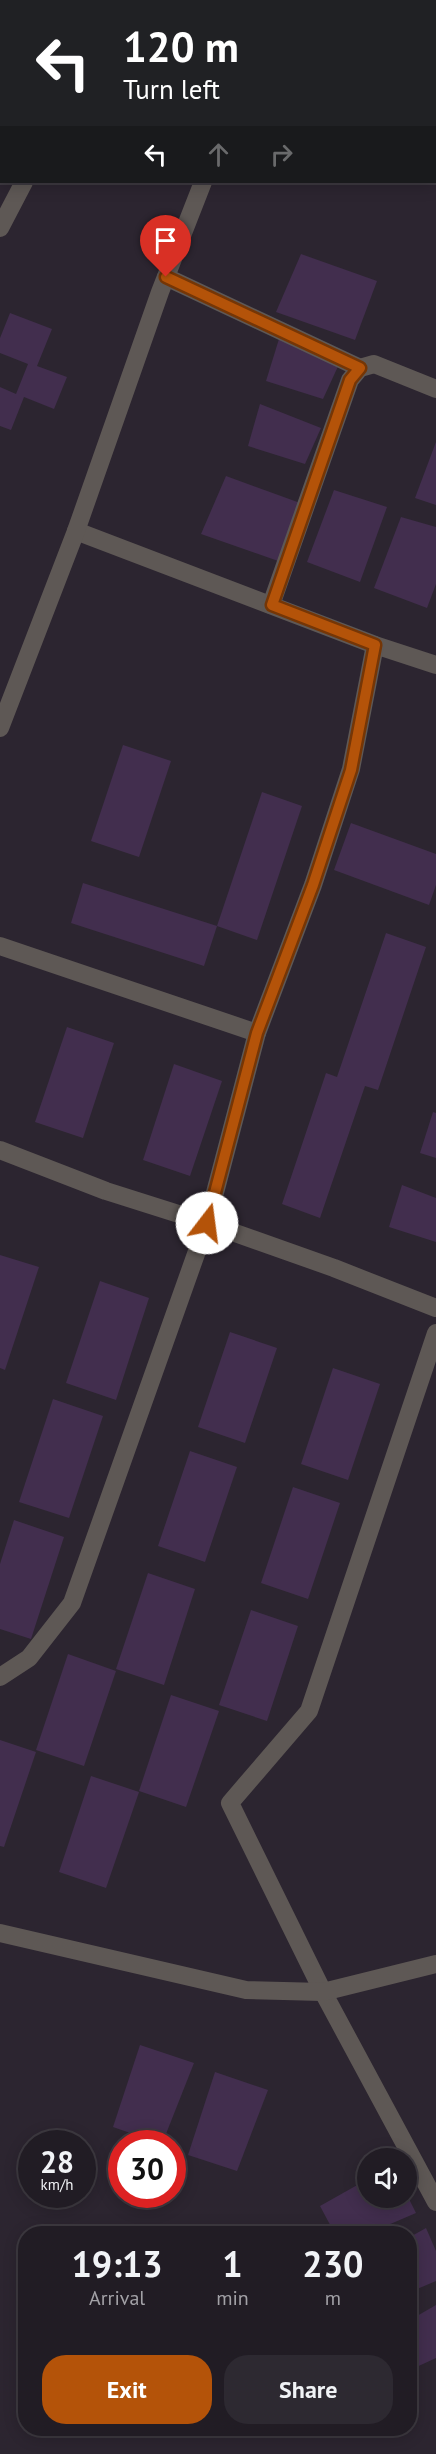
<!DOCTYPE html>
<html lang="en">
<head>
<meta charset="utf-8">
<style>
	:root { --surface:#211c24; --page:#2d2931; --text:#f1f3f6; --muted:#a2a1a6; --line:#3e3a41; --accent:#b45309 }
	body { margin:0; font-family:"PT Sans",sans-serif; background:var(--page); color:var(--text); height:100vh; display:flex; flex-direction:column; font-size:22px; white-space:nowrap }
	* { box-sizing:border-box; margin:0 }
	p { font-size:20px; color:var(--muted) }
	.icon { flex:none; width:33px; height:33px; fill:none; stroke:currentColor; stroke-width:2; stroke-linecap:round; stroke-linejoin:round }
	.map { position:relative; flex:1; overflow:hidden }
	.panel { position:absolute; left:18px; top:2226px; width:399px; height:210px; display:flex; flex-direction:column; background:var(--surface); border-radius:24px; box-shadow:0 3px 15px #0003,0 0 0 2px var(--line) }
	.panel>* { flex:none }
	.guide { position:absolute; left:0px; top:0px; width:436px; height:183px; box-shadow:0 3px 15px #0003,0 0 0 2px var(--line); background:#202124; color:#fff; overflow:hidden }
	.tools { position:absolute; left:357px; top:2148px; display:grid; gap:12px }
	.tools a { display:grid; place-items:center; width:60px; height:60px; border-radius:50%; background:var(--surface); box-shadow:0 3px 15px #0003,0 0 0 2px var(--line); font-size:30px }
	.speed { position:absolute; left:18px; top:2130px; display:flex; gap:12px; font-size:30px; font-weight:700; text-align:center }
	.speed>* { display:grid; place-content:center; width:78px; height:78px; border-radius:50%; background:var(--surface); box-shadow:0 3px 15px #0003,0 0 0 2px var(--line); line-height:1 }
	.speed small { font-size:15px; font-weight:400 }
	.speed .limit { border:9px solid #d22; background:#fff; color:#111 }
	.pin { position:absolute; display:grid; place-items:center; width:51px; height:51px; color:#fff; margin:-62px -26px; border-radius:50% 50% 50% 0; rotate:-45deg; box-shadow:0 0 6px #0007 }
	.pin .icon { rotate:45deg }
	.me { position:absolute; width:66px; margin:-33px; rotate:15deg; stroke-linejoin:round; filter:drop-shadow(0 0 4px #0008) }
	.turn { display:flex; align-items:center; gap:21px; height:126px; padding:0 24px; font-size:27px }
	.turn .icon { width:78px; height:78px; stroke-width:2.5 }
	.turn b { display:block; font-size:42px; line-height:51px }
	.lanes { display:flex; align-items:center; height:57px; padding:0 24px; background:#0003; justify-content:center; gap:30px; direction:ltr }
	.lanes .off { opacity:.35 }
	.eta { display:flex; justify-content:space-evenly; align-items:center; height:102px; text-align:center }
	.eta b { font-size:36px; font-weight:600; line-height:42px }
	.action { display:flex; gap:12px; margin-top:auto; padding:12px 24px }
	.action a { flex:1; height:69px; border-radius:24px; background:var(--accent); color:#fff; font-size:24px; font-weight:600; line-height:69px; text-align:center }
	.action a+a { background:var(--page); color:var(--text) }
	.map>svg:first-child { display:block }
</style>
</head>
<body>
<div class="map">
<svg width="436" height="2454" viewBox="0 0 436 2454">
	<rect width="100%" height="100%" fill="#2c2530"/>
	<g fill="#422e4e">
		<polygon points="301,254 377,281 355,340 276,312"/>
		<polygon points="10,313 52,329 37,366 67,377 54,409 24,397 11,430 0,426 0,387 16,394 28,364 0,353 0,338"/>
		<polygon points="279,339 340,362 323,399 266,381"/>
		<polygon points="260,404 321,428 305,464 248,446"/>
		<polygon points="436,442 436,505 415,498"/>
		<polygon points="226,476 303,504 281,562 201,534"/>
		<polygon points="334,490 387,507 360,582 307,562"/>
		<polygon points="401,517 436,527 436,584 427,608 374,588"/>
		<polygon points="123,745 171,761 139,857 91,841"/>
		<polygon points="262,792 302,806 257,940 217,926"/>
		<polygon points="351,823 436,854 436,885 429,905 334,870"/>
		<polygon points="83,883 217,926 204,966 71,923"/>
		<polygon points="386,933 426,947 378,1090 365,1086 320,1218 282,1204 326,1073 337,1077"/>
		<polygon points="67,1027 114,1043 83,1138 35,1122"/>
		<polygon points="174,1064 222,1081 190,1176 143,1160"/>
		<polygon points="433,1112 436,1113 436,1158 420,1153"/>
		<polygon points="402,1185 436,1198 436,1242 389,1227"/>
		<polygon points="0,1255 39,1267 5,1370 0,1368"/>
		<polygon points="100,1281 149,1298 116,1400 66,1383"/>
		<polygon points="230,1332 277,1348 245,1443 198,1427"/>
		<polygon points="333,1368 380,1384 348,1480 301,1464"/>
		<polygon points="53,1399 103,1416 69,1518 19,1502"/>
		<polygon points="190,1451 237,1467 205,1562 158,1546"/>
		<polygon points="293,1487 340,1503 308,1599 261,1583"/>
		<polygon points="14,1520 64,1537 31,1639 0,1629 0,1564"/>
		<polygon points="148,1573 195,1589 164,1685 116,1669"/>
		<polygon points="251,1610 298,1626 267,1721 219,1705"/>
		<polygon points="68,1654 116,1671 84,1766 36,1750"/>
		<polygon points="171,1695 219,1711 186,1807 139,1791"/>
		<polygon points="0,1740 36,1752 4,1847 0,1846"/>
		<polygon points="91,1776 139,1792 106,1888 59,1872"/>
		<polygon points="140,2045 194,2063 162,2144 113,2127"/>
		<polygon points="215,2072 268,2090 237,2171 188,2155"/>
		<polygon points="368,2179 368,2198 406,2198 406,2193 416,2213 367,2234 335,2234 320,2206"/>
		<polygon points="426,2228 436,2251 436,2281 410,2292 410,2237"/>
		<polygon points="436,2305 436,2358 410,2370 410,2320"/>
	</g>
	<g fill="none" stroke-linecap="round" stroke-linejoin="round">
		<g stroke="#5e5855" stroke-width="18">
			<polyline points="83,2 83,0"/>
			<polyline points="289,2 290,0"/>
			<polyline points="0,228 24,182"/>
			<polyline points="166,277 360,368"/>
			<polyline points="76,531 375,645 436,665"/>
			<polyline points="271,605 350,380 360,368 374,364 436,389"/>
			<polyline points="0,728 76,531 160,292 203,182"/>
			<polyline points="0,946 257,1033"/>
			<polyline points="0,1150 106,1191 207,1223 334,1268 436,1308"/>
			<polyline points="436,1333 309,1711 230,1803 323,1992 436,2202"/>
			<polyline points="0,1677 29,1658 72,1603 207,1223 257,1033 313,885 351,769 375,645"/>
			<polyline points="0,1933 246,1990 323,1992 436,1964"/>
		</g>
	</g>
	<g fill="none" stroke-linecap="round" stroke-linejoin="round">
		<defs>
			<polyline id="route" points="166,277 360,368 350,380 272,605 375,645 351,770 313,885 257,1033 207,1223"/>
		</defs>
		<use href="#route" stroke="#753606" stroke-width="15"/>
		<use href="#route" stroke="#b45309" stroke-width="10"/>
	</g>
</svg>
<div class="tools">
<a><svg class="icon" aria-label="sound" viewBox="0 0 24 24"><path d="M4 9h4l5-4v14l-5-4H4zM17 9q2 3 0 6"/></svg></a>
</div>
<div class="speed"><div>28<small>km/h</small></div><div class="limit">30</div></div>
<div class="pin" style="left:166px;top:277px;background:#d93025"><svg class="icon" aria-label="arrive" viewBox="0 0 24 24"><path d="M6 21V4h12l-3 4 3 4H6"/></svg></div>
<svg class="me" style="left:207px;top:1223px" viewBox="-20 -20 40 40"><circle r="19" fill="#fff"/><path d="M0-13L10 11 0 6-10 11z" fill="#b45309"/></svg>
<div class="guide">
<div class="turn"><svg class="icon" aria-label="left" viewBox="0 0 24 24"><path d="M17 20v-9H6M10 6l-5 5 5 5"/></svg><div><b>120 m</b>Turn left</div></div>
<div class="lanes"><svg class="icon" aria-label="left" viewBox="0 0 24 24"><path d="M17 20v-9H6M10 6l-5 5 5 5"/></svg><svg class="icon off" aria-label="ahead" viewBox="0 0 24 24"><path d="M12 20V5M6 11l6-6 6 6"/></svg><svg class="icon off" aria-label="right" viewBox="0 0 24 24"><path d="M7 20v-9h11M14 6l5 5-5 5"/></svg></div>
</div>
<section class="panel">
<div class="eta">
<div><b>19:13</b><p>Arrival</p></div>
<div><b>1</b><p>min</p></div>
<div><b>230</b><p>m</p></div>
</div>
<div class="action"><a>Exit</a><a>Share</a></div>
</section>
</div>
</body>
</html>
